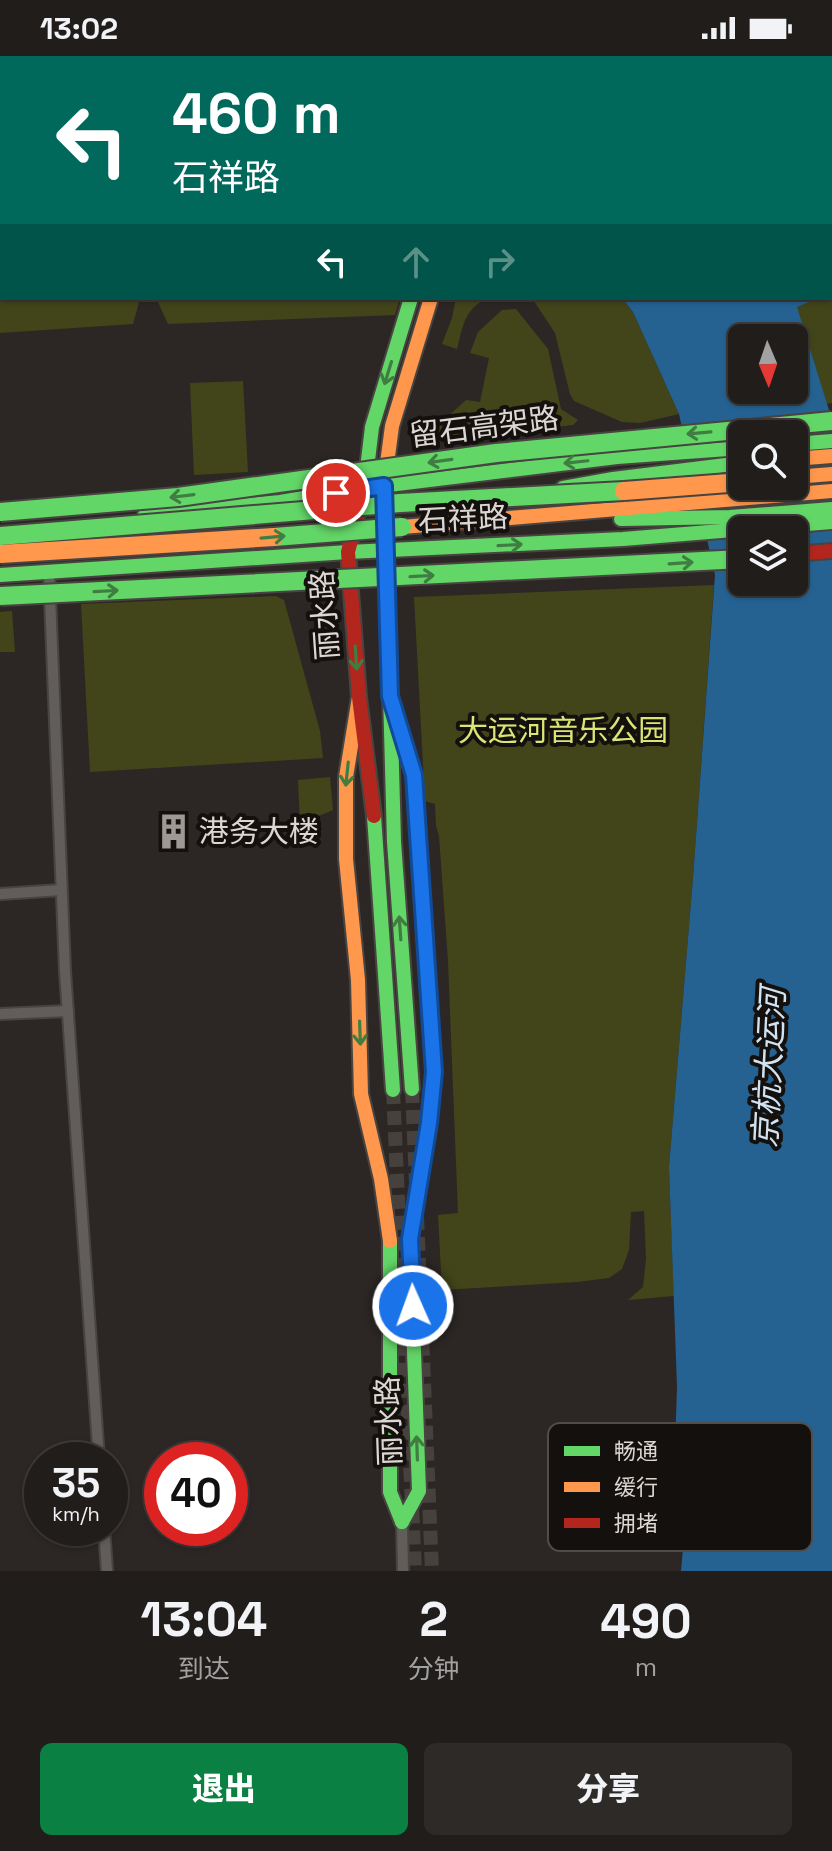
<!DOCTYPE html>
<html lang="zh">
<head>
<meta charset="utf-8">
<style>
	:root { --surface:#211d1b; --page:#2d2a28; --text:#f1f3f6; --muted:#a2a2a3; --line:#3e3b3a; --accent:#0b8043 }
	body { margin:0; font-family:"Space Grotesk","Noto Sans SC",sans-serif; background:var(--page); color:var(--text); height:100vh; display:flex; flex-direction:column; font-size:30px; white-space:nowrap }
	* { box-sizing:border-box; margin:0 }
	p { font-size:26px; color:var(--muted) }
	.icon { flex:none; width:44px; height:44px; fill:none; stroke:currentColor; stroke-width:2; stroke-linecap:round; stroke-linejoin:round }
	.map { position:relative; height:1515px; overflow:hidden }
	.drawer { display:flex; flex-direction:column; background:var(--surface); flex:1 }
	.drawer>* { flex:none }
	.banner { position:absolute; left:0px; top:0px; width:832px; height:244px; box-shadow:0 2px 6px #0004,0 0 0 2px var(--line); background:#00695c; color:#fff; overflow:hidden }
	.needle { width:52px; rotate:178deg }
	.fabs { position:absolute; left:728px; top:268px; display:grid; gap:16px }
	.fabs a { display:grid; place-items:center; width:80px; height:80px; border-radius:12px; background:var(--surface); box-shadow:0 2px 6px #0004,0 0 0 2px var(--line); font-size:40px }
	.speed { position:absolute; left:24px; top:1386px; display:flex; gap:16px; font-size:40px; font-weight:700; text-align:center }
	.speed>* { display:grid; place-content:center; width:104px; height:104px; border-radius:50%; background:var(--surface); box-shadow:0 2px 6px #0004,0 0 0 2px var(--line); line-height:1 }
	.speed small { font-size:20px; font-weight:400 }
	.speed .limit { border:12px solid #d22; background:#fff; color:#111 }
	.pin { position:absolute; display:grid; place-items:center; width:68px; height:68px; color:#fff; margin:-34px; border:4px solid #fff; border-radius:50%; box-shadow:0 2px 8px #0007 }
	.me { position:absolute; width:88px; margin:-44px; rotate:358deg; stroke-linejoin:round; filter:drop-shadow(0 0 6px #0008) }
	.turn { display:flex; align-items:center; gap:28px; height:168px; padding:0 40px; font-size:36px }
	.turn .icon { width:104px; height:104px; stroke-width:2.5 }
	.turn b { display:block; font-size:56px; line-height:68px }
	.lanes { display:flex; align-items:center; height:76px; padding:0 40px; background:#0003; justify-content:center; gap:40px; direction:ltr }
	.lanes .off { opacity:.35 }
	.eta { display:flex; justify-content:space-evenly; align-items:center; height:136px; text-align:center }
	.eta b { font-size:48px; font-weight:800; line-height:56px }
	.cta { display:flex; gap:16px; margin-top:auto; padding:16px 40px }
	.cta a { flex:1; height:92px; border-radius:12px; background:var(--accent); color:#fff; font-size:32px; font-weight:800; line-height:92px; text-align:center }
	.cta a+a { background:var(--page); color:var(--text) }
	.status { display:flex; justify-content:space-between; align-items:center; height:56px; padding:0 40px; background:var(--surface); direction:ltr }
	.status svg { height:22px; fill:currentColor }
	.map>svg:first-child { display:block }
</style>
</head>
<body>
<div class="status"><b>13:02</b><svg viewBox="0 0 49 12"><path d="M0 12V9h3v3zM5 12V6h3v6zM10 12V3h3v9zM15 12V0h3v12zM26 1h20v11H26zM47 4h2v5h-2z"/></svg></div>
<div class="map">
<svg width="832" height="1515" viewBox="0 0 832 1515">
	<rect width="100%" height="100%" fill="#2c2724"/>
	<g fill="#42451a">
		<polygon points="697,0 832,0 832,347 802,352 794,282 777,242 830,242 830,2 698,2"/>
		<polygon points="0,228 2,228 2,242 125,242 139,246 133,268 0,277"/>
		<polygon points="162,242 400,242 395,259 168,268 157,244"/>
		<path d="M 456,242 L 487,242 C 464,254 463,270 457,293 L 442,288 L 452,262 Z"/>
		<polygon points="532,242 622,242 633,256 679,358 640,367 622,366 574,345 570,338 555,277"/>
		<polygon points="516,253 548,293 561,353 578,364 573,369 433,384 421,372 422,363 445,363 466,344 480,346 489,302 470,297 478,276 502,254"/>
		<polygon points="243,325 248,416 194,419 190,327"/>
		<polygon points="714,529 693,822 669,1111 674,1240 628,1244 643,1231 646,1203 644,1155 631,1156 629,1194 622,1213 609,1222 577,1226 442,1234 438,1159 458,1157 448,905 439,780 436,770 435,748 425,745 414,541"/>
		<polygon points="276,540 284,544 320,675 323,702 90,716 81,548"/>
		<polygon points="12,555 15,596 0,596 0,556"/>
		<polygon points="330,721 333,754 300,768 298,724"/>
	</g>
	<g fill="#256292" fill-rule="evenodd">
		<polygon points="549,0 763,0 764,2 550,2"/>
		<path d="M 622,242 L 812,242 L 809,246 L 797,251 L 832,364 L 832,1515 L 681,1515 L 686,1459 L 673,1450 L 677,1331 L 669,1111 L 693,822 L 715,519 L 679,358 L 633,256 ZM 742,282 L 794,282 L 794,334 L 742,334 ZM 742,378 L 794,378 L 794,430 L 742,430 ZM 742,474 L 794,474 L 794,526 L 742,526 Z"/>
	</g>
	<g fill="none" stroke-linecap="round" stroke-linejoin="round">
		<g stroke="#47413e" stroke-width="14" stroke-dasharray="14 7" stroke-linecap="butt">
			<polyline points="412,1033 416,1127"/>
			<polyline points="393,1034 415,1515"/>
			<polyline points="417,1160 432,1515"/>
		</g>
		<defs>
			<g id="street">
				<polyline points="38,0 39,2"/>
				<polyline points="178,2 180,0"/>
				<polyline points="0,146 2,146"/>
				<polyline points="49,516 65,915 99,1404"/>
				<polyline points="0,838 61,834"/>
				<polyline points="0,958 68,955"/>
				<polyline points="402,1466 403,1515"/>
				<polyline points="104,1472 107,1515"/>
			</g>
			<g id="fast">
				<polyline points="435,0 435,2"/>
				<polyline points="794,388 832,385"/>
				<polyline points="366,421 372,371 411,242"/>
				<polyline points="563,432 613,423 742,407"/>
				<polyline points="145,459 280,446 364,432 617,401 742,392"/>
				<polyline points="621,463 730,461 832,453"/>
				<polyline points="386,488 394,786 412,1033"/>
				<polyline points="0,519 348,496 623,483 832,466"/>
				<polyline points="390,640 414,719 434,1016 429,1067 410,1183 419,1435 402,1466"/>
				<polyline points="374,760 393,1034"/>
				<polyline points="390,1185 390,1436 402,1466"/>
			</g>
			<g id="slow">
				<polyline points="794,403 832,400"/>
				<polyline points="794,421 832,418"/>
				<polyline points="402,471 832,435"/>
				<polyline points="386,488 384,430 392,370 431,242"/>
				<polyline points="359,641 346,721 346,803 358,924 361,1038 381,1123 390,1185"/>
			</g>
			<g id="jam">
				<polyline points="455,0 455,2"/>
				<polyline points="362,442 348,496 359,641 374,760"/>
				<polyline points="794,498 832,495"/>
			</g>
		</defs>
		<use href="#street" stroke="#484441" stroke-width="14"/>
		<use href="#fast" stroke="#484441" stroke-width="18"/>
		<use href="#slow" stroke="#484441" stroke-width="18"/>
		<use href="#jam" stroke="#484441" stroke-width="18"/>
		<use href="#street" stroke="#605d5a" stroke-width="10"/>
		<use href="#fast" stroke="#63d668" stroke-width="14"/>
		<use href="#slow" stroke="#ff974d" stroke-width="14"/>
		<use href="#jam" stroke="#b3261e" stroke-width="14"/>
		<defs>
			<g id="fast-bridge">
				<polyline points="0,456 178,441 496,397 832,365"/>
				<polyline points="0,480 400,447 624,435"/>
				<polyline points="274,481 402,471"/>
				<polyline points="0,540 742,503"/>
			</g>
			<g id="slow-bridge">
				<polyline points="624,435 742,426"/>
				<polyline points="0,498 274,481"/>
			</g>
		</defs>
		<use href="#fast-bridge" stroke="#484441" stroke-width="22" stroke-linecap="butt"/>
		<use href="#slow-bridge" stroke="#484441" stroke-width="22" stroke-linecap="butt"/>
		<use href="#fast-bridge" stroke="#63d668" stroke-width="18"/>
		<use href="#slow-bridge" stroke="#ff974d" stroke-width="18"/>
	</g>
	<defs><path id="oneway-shaft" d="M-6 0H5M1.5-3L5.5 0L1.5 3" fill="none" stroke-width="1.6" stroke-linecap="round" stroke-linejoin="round" transform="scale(2)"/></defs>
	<g stroke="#3f7d40">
		<use href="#oneway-shaft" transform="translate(388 317) rotate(107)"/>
		<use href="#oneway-shaft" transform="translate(699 377) rotate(175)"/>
		<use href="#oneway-shaft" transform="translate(440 405) rotate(172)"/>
		<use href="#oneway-shaft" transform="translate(576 406) rotate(174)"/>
		<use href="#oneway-shaft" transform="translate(182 440) rotate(173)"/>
		<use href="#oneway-shaft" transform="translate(273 481) rotate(-5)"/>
		<use href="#oneway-shaft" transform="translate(510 489) rotate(-3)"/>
		<use href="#oneway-shaft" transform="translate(681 507) rotate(-4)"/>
		<use href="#oneway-shaft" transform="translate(422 520) rotate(-3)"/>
		<use href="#oneway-shaft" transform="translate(106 535) rotate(-3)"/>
		<use href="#oneway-shaft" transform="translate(356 602) rotate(86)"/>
		<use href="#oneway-shaft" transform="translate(347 718) rotate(96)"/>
		<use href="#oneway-shaft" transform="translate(400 872) rotate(-94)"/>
		<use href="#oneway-shaft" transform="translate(360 977) rotate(88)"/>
		<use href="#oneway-shaft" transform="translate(417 1392) rotate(-92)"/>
	</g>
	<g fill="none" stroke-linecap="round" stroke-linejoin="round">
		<defs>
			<polyline id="route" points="336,437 384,430 390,640 414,719 434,1016 429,1067 410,1183 413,1250"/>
		</defs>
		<use href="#route" stroke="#114b97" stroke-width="20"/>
		<use href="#route" stroke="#1a73e8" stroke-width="14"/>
	</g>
	<defs>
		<symbol id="building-bare" viewBox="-9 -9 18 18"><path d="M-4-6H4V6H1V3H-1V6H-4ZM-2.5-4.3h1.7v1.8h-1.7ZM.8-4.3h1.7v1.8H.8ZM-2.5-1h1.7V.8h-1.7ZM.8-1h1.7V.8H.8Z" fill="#9f9996" stroke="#14100e" stroke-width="2.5" paint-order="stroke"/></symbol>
	</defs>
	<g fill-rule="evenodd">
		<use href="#building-bare" x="148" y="750" width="51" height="51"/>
	</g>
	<g text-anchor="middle" stroke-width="8" stroke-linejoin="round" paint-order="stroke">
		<g font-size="30" fill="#ddd7d4" stroke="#14100e">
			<text transform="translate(484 371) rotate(-7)" y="10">留石高架路</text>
			<text transform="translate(463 463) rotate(-3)" y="10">石祥路</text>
			<text transform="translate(325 559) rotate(-94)" y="10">丽水路</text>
			<text transform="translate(389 1365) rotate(-92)" y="10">丽水路</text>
		</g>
		<g font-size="30" fill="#d9e676" stroke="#14100e">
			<text x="563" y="685">大运河音乐公园</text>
		</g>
		<g font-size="30" fill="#ddd7d4" stroke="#14100e" text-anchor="start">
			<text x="199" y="786">港务大楼</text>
		</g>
		<g font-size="32" font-style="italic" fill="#d1e2f1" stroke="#14100e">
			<text transform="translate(769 1012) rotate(-87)" y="11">京杭大运河</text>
		</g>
	</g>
	<rect x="548" y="1367" width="264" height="128" rx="12" fill="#14100e" stroke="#504c49" stroke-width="2"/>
	<rect x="564" y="1390" width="36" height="10" fill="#63d668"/>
	<rect x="564" y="1426" width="36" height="10" fill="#ff974d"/>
	<rect x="564" y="1462" width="36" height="10" fill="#b3261e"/>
	<g font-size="22" fill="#ddd7d4">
		<text x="614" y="1403">畅通</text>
		<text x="614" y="1439">缓行</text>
		<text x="614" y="1475">拥堵</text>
	</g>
</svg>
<div class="fabs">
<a><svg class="needle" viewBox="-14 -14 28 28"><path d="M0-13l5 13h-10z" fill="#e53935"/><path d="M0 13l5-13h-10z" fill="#a2a2a3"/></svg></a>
<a><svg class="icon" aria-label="search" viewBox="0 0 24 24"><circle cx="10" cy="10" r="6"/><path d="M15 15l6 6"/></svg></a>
<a><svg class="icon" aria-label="layers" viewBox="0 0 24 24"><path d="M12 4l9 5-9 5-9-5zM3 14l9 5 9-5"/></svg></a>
</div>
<div class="speed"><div>35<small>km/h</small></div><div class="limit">40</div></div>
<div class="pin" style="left:336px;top:437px;background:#d93025"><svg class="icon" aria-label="arrive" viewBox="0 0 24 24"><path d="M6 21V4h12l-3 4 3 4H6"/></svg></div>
<svg class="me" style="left:413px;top:1250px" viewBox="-20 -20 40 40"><circle r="17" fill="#1a73e8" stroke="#fff" stroke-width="3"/><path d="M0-11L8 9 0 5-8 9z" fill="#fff"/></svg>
<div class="banner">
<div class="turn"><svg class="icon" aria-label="left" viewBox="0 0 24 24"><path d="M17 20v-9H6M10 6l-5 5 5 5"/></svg><div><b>460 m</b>石祥路</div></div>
<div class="lanes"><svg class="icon" aria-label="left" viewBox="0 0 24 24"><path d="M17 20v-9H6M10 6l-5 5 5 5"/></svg><svg class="icon off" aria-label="ahead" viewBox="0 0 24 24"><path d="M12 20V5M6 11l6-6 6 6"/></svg><svg class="icon off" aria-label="right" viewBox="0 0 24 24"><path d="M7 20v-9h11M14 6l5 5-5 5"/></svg></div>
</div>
</div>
<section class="drawer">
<div class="eta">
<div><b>13:04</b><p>到达</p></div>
<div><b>2</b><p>分钟</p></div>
<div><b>490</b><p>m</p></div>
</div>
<div class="cta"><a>退出</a><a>分享</a></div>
</section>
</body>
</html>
